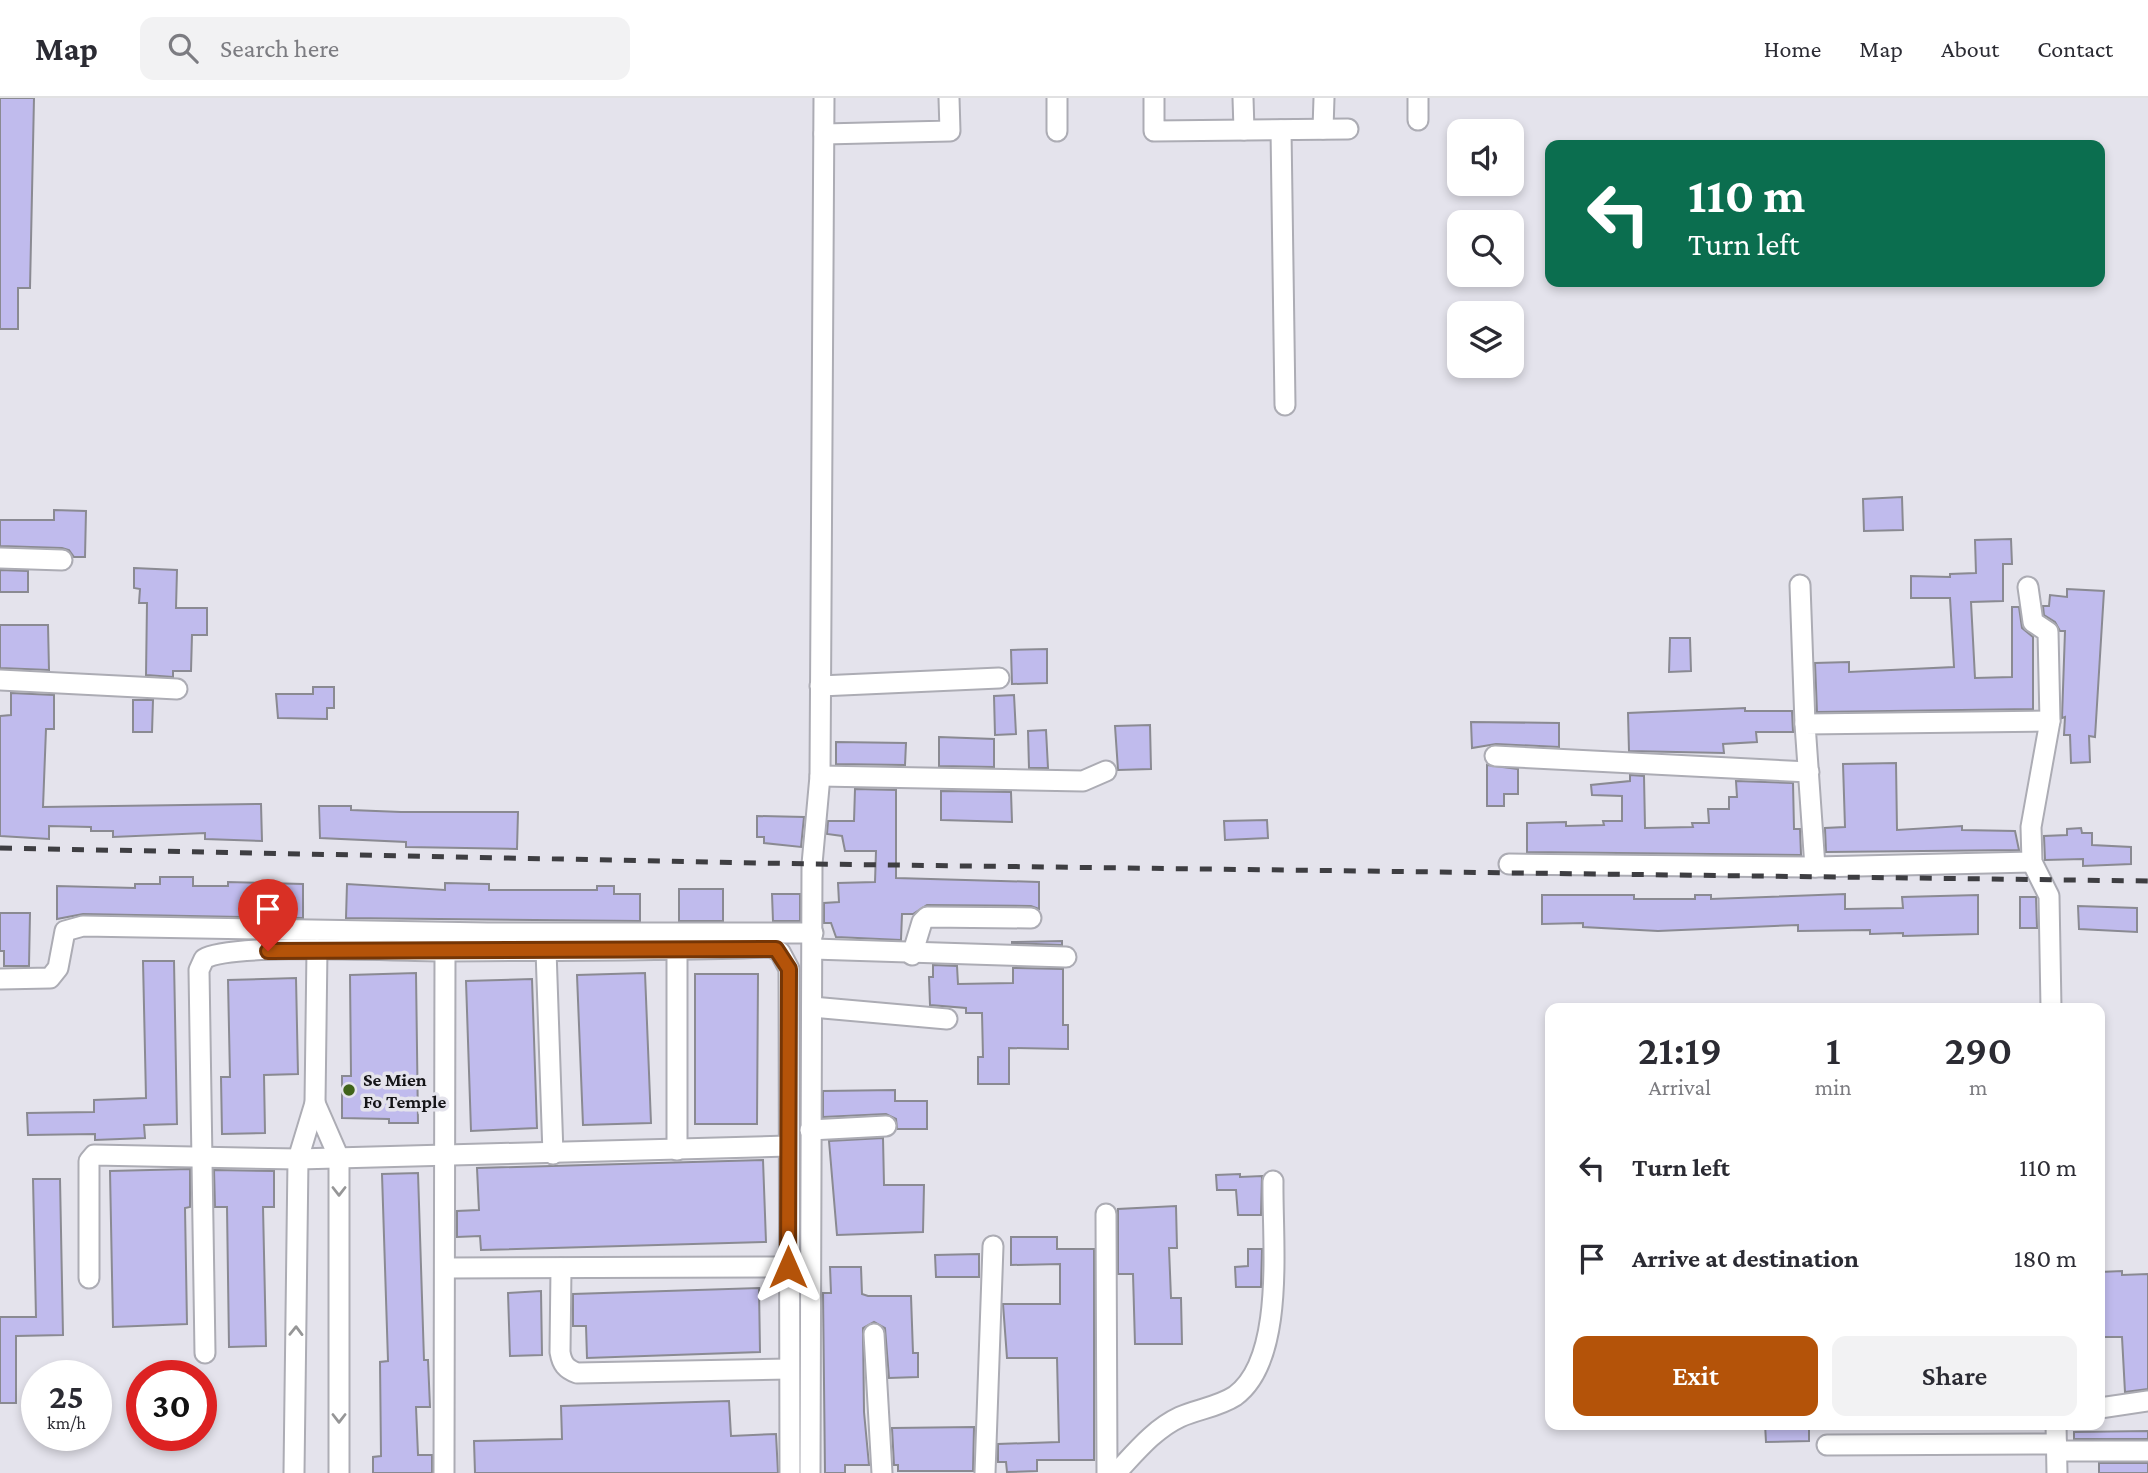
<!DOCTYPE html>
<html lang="en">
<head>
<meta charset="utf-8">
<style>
	:root { --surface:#fff; --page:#f2f2f3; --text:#2b2b33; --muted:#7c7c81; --line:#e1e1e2; --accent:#b45309 }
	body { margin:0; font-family:"Crimson Pro",serif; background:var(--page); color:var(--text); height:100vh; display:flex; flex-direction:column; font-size:26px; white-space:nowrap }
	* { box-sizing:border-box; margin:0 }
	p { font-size:23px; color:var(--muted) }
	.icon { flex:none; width:38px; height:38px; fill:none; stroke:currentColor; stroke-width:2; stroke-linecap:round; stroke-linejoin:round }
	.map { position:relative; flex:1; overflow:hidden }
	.drawer { position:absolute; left:1545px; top:905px; width:560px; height:427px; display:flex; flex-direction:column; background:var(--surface); border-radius:14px; box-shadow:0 4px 10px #0003 }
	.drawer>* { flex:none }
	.guide { position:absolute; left:1545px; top:42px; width:560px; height:147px; border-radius:14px; box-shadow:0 4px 10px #0003; background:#0b6e4f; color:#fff; overflow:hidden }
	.fabs { position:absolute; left:1447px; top:21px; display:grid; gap:14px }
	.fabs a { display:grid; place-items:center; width:77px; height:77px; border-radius:14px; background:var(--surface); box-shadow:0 4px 10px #0003; font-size:35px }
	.speed { position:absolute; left:21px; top:1262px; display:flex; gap:14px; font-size:35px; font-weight:700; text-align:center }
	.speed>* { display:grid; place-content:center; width:91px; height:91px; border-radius:50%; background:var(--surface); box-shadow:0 4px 10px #0003; line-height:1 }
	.speed small { font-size:18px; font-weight:400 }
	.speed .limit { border:10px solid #d22; background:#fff; color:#111 }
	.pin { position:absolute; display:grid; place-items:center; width:60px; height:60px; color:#fff; margin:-72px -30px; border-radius:50% 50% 50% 0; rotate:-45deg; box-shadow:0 0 7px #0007 }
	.pin .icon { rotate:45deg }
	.me { position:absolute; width:77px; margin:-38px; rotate:0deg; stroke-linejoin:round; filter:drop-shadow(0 0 5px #0008) }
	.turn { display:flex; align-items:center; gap:24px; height:147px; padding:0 28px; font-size:32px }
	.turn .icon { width:91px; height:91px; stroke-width:2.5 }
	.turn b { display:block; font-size:49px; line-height:60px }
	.eta { display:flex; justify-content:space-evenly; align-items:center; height:119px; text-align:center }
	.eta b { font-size:42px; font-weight:600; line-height:49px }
	.button { display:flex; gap:14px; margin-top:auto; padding:14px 28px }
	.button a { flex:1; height:80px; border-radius:14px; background:var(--accent); color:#fff; font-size:28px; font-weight:600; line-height:80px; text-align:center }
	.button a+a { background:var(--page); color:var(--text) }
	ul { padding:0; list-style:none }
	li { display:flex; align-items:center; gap:21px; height:91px; padding:0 28px }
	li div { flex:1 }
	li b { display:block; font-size:26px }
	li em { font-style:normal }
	header { display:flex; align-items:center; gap:42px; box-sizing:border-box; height:98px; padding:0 35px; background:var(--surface); border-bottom:2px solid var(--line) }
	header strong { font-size:33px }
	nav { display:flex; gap:38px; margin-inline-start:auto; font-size:24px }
	.search { width:490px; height:63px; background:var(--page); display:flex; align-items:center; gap:18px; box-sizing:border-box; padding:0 24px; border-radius:14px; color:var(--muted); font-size:26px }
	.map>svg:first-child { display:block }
</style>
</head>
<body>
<header>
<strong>Map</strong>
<div class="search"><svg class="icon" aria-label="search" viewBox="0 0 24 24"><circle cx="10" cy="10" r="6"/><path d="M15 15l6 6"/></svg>Search here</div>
<nav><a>Home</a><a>Map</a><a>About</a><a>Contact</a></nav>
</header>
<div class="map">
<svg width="2148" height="1375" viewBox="0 0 2148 1375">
	<rect width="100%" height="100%" fill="#e4e3ec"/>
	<g fill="#c0bbed" stroke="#8a8a92" stroke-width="2">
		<polygon points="0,0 34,0 30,190 18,190 18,231 0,231"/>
		<polygon points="1902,399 1903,432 1864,433 1863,401"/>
		<polygon points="54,412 86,413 85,459 74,459 69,452 62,450 0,448 0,422 54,422"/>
		<polygon points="2011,441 2012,466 2003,466 2003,503 1971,504 1975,580 2012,579 2012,509 2019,509 2022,530 2033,539 2033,611 1817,614 1815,565 1849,564 1849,574 1954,569 1950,500 1911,500 1911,478 1950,479 1950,476 1976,475 1975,442"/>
		<polygon points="134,470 177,472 176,510 207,510 207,537 192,537 191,573 173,573 173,579 146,577 147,505 139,505 140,491 134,490"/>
		<polygon points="0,472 28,473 28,494 0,494"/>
		<polygon points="2067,491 2104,493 2095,639 2089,638 2090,664 2071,665 2070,637 2064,637 2065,619 2062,620 2065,533 2060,533 2055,524 2044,517 2043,508 2049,508 2050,497 2067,499"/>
		<polygon points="0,527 48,527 49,572 0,570"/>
		<polygon points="1670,540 1690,540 1691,573 1669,574"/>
		<polygon points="1047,551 1047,585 1012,586 1011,552"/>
		<polygon points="313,589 334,589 334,610 327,610 327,621 278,620 276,596 313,596"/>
		<polygon points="11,595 54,597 54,631 46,631 43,709 261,706 262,743 205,741 205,735 113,739 113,733 91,733 91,729 49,728 49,741 0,738 0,618 11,617"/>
		<polygon points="1014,597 1016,636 995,637 994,598"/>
		<polygon points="133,602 153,602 152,634 133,634"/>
		<polygon points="1745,610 1745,613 1792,613 1793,634 1756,634 1757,644 1723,646 1724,655 1629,653 1628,615"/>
		<polygon points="1471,624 1559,625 1559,649 1496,646 1472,650"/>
		<polygon points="1150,627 1151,671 1118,672 1115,628"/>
		<polygon points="1046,632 1048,670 1029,670 1028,633"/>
		<polygon points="939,639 994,641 994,669 939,668"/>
		<polygon points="836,644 906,645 905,667 836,666"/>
		<polygon points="1896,665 1897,732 1962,728 1962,732 2015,733 2019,752 1826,754 1825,730 1845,729 1843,666"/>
		<polygon points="1487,667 1518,671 1518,696 1504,696 1504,708 1487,708"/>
		<polygon points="1630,677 1644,678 1645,730 1693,729 1692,725 1709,725 1708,711 1729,711 1729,699 1737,699 1736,683 1793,685 1794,731 1800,731 1801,757 1527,754 1527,725 1566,724 1566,728 1604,727 1603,723 1622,723 1622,698 1592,697 1591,687 1630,683"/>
		<polygon points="855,691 896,692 896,780 1039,784 1039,811 1031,808 927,807 913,816 902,816 901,842 836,839 831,825 824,825 824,805 839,804 838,785 875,784 876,753 845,753 842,738 827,736 828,723 854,723"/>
		<polygon points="941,693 1011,694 1012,724 941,722"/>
		<polygon points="319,708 351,708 351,712 401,714 518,714 517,751 406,749 406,744 320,740"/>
		<polygon points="757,718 804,719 801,749 764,745 764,739 757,739"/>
		<polygon points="1267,722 1268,740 1225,742 1224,723"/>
		<polygon points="2081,730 2082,735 2092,735 2092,747 2131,749 2131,766 2083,768 2083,761 2045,762 2044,738 2067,737 2067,731"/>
		<polygon points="160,779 193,779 193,788 228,788 228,784 303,786 303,820 83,816 57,821 57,788 135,790 135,786 160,786"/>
		<polygon points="445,785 489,786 489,792 597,792 597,788 614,788 614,796 640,796 640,823 346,820 347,786 445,792"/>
		<rect x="679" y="791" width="44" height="32"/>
		<polygon points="772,796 800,796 800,823 773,823"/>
		<polygon points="1845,796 1845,811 1903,810 1902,799 1978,797 1978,836 1903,838 1903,835 1870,836 1870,832 1798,833 1798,827 1658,833 1583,829 1583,825 1542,826 1542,797 1634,797 1634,801 1695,801 1695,797 1711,797 1711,801"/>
		<polygon points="2020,799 2036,799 2037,830 2020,830"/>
		<polygon points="2078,808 2137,810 2137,834 2079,831"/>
		<polygon points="0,815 30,815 29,868 4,868 4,853 0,853"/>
		<polygon points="1062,843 1062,847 1012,845 1012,844"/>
		<polygon points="143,863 174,863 177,1026 144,1027 145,1040 95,1042 95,1036 28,1037 27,1015 94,1014 94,1002 146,1000"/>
		<polygon points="933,867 957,868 958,886 1013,885 1013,870 1063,871 1063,927 1068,927 1068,951 1009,950 1009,986 978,986 978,959 983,959 982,915 966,915 966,910 930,907 929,879 933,879"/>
		<polygon points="416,875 418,1025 389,1025 389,1021 342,1020 342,978 351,978 350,877"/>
		<polygon points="645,875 651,1025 583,1027 577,877"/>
		<polygon points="695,876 758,876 757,1026 695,1026"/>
		<polygon points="296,880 298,976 264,977 265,1035 222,1036 221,979 230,979 228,882"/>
		<polygon points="532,881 537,1030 471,1033 466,883"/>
		<polygon points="895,992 895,1003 927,1003 927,1031 897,1031 896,1021 886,1016 823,1019 823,993"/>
		<polygon points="883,1040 884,1087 924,1087 923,1134 837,1137 829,1043"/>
		<polygon points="763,1062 766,1144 481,1152 480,1138 457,1139 457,1113 479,1112 477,1070"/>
		<polygon points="190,1071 190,1109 185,1110 187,1226 113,1229 110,1073"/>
		<polygon points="214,1072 274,1073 274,1109 263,1109 266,1248 229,1249 227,1109 215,1109"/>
		<polygon points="418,1075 424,1262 428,1262 430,1309 416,1309 418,1357 432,1357 432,1375 373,1375 373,1359 381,1358 380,1264 388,1263 382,1076"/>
		<polygon points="1240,1076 1240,1079 1262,1078 1261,1117 1238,1117 1236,1092 1217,1092 1216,1077"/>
		<polygon points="33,1081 60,1081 63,1237 16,1238 16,1305 0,1305 0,1219 36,1219"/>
		<polygon points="1176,1108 1177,1150 1169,1150 1171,1200 1181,1200 1182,1246 1135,1246 1133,1176 1118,1176 1118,1111"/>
		<polygon points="1011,1139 1057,1139 1057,1151 1094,1151 1094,1362 1037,1362 1037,1373 1007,1374 1006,1364 998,1364 998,1346 1059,1344 1057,1260 1007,1260 1003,1206 1060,1206 1060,1166 1011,1167"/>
		<polygon points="1248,1151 1262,1151 1261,1189 1236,1189 1235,1169 1248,1168"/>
		<polygon points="979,1156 979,1179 936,1179 935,1157"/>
		<polygon points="830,1169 861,1169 862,1196 868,1198 911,1198 913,1255 918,1255 918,1279 889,1280 885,1230 874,1224 863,1230 864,1314 869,1367 845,1367 845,1375 825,1375 823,1195 831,1195"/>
		<polygon points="2122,1173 2122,1177 2148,1176 2148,1291 2125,1294 2122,1239 2100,1239 2100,1174"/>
		<polygon points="759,1190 760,1254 587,1260 586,1228 573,1228 573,1196"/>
		<polygon points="541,1193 542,1257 510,1258 508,1195"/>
		<polygon points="729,1303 731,1338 776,1336 778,1375 475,1375 474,1343 562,1341 561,1308"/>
		<polygon points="1765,1326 1809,1326 1809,1343 1766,1344"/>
		<polygon points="974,1329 973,1373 898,1373 898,1367 894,1367 892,1330"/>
		<polygon points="2148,1333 2148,1341 2074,1341 2074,1334"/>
		<rect x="2099" y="1365" width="49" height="10"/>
	</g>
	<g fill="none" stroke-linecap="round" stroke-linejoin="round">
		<defs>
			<g id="minor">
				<polyline points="1057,0 1057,33"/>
				<polyline points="1154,0 1154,33 1348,31"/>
				<polyline points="1243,0 1244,32"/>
				<polyline points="1418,0 1418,22"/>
				<polyline points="1323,31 1324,0"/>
				<polyline points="1281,32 1285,307"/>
				<polyline points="824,36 950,33 949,0"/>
				<polyline points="0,460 62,462"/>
				<polyline points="1800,487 1805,626"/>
				<polyline points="2028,489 2033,524 2048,534 2050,623 2031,729 2032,764 2049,798 2051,910"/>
				<polyline points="0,582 177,591"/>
				<polyline points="820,588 999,580"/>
				<polyline points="1495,658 1809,674"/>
				<polyline points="820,678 1083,683 1106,673"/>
				<polyline points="1509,766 1815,769 2032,764"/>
				<polyline points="1815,769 1805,626 2050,623"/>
				<polyline points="813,851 1066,859"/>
				<polyline points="546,852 553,1056"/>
				<polyline points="912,857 922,824 927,819 1031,820"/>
				<polyline points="0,881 50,880 58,870 65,833 83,828 488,835 813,835"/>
				<polyline points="812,909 947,921"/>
				<polyline points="315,1005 339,1060 339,1375"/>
				<polyline points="810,1032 886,1028"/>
				<polyline points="677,1052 677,853"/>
				<polyline points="1106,1116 1107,1375"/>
				<polyline points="445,1170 788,1169"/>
				<path d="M 561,1170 L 560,1254 C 562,1266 566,1271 577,1275 L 789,1271"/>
				<polyline points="89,1180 89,1063 94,1057 298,1061 788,1048"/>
				<polyline points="874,1236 882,1375"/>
				<path d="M 205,1255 L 199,872 L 204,861 C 231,844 404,853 447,853 C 555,852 663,853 771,849 L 780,854 L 789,871 L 790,1375"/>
				<polyline points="2100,1310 2148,1303"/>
				<polyline points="2056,1326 2057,1375"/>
				<polyline points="1827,1347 2057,1346"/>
				<polyline points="2058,1353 2148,1353"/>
				<polyline points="294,1375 298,1061 315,1005 317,851"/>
				<polyline points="444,1375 445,853"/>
				<polyline points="810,1375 812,766 820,678 824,0"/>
				<polyline points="985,1375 993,1148"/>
				<path d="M 1116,1375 C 1135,1355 1154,1331 1180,1319 C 1198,1311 1218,1309 1235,1298 C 1286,1261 1272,1142 1273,1083"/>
			</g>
		</defs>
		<use href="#minor" stroke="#acacb4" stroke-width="23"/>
		<use href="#minor" stroke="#fff" stroke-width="19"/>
		<polyline stroke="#3e3e42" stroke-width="5" stroke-dasharray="12 12" stroke-linecap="butt" points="0,750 812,766 2148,783"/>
	</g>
	<defs><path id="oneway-chevron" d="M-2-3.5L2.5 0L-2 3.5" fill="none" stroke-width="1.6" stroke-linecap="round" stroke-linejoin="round" transform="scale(1.75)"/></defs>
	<g stroke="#969697">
		<use href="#oneway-chevron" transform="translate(339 1093) rotate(90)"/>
		<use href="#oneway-chevron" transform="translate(296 1233) rotate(-89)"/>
		<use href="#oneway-chevron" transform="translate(339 1320) rotate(90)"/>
	</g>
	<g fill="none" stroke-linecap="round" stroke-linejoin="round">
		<defs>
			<polyline id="route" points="268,853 776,851 789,871 788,1169"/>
		</defs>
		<use href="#route" stroke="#753606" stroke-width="18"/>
		<use href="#route" stroke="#b45309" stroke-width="12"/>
	</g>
	<circle fill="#40631b" stroke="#e4e3ec" stroke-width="2.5" cx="349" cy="992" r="7"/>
	<g text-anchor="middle" stroke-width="7" stroke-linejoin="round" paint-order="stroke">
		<g font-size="19" font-weight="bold" fill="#151518" stroke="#e4e3ec" text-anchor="start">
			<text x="363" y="988">Se Mien<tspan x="363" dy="22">Fo Temple</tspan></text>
		</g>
	</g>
</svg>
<div class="fabs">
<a><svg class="icon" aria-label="sound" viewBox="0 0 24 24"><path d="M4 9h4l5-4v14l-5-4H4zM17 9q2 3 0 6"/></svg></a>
<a><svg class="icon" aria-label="search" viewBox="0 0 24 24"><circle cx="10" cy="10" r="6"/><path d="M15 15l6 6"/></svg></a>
<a><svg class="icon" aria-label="layers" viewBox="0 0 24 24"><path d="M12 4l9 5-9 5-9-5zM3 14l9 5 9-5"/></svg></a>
</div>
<div class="speed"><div>25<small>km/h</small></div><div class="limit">30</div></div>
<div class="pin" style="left:268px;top:853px;background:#d93025"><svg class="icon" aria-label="arrive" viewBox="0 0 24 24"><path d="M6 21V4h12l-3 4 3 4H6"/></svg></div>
<svg class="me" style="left:788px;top:1169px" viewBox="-20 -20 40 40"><path d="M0-17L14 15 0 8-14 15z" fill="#b45309" stroke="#fff" stroke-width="4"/></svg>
<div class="guide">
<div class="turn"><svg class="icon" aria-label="left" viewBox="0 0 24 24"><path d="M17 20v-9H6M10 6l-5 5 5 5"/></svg><div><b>110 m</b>Turn left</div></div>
</div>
<section class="drawer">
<div class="eta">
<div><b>21:19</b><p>Arrival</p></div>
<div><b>1</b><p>min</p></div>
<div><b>290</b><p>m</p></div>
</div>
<ul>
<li><svg class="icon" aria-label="left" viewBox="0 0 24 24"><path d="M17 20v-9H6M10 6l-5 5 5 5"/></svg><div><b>Turn left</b></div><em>110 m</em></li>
<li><svg class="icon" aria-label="arrive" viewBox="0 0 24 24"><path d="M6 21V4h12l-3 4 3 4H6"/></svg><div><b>Arrive at destination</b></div><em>180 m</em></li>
</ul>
<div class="button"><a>Exit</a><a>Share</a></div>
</section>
</div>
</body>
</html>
